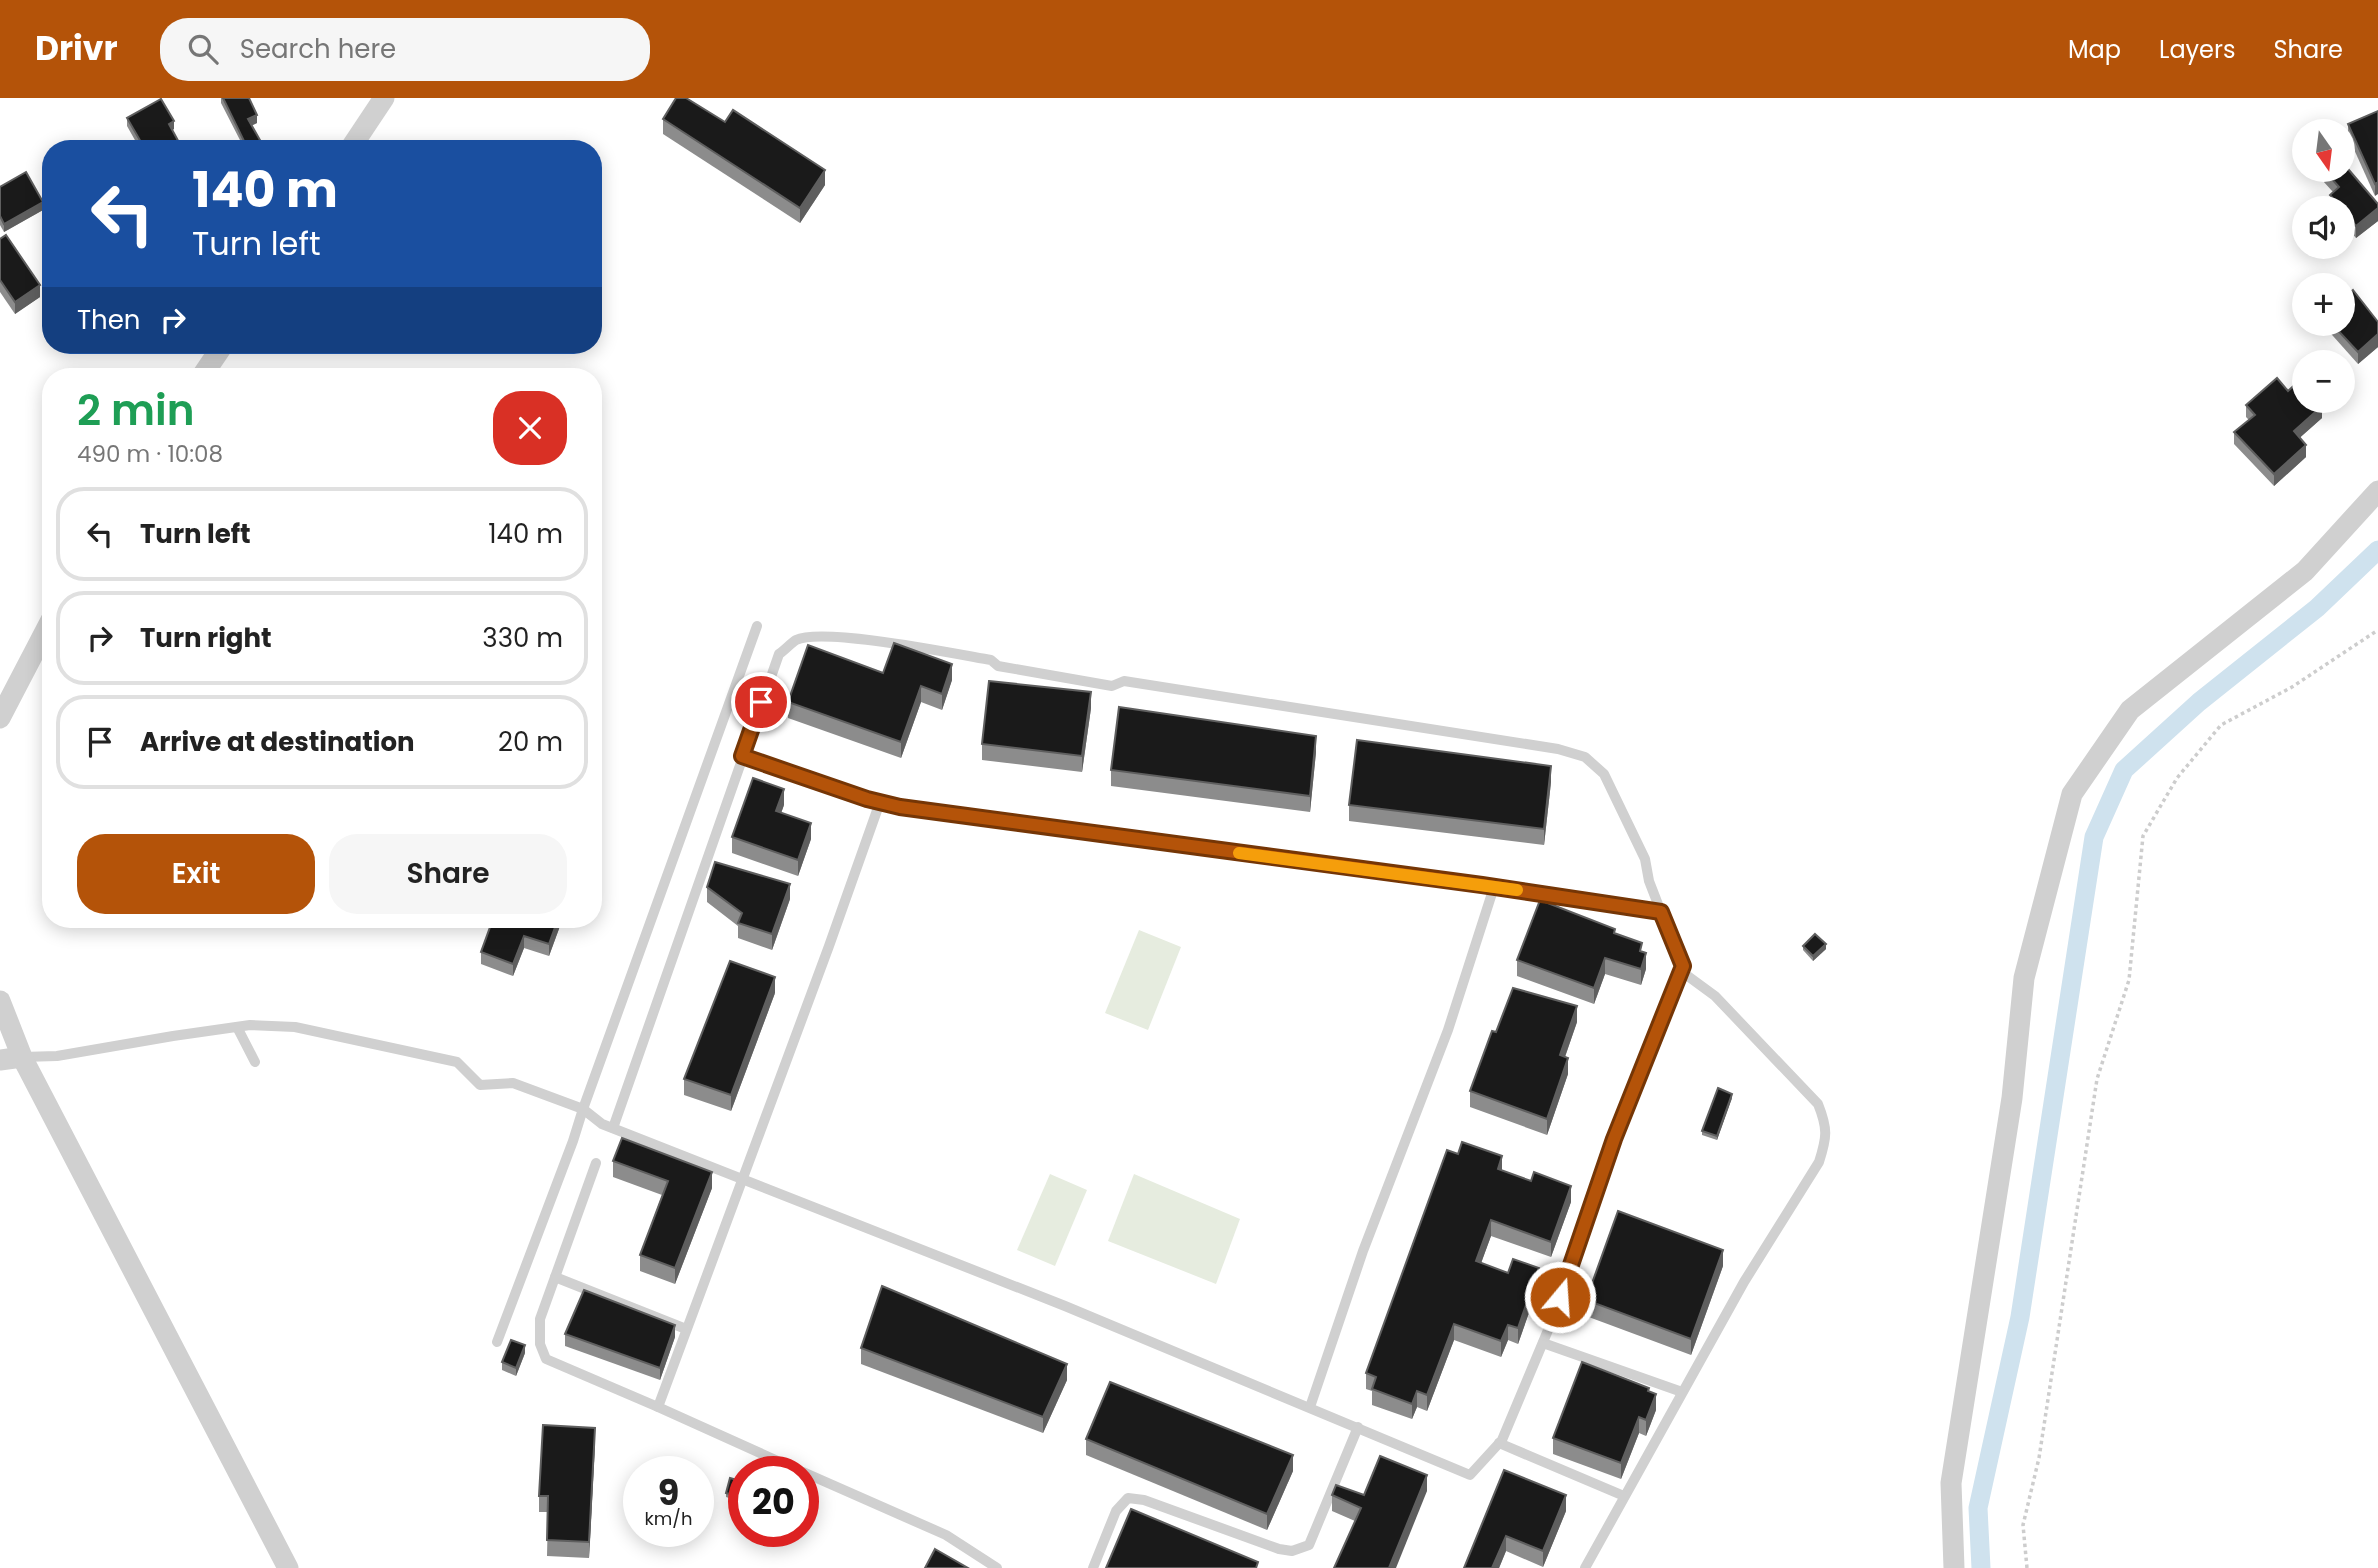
<!DOCTYPE html>
<html lang="en">
<head>
<meta charset="utf-8">
<style>
	:root { --surface:#fff; --page:#f6f6f6; --text:#222; --muted:#767676; --line:#e0e0e0; --accent:#b45309 }
	body { margin:0; font-family:Poppins,sans-serif; background:var(--page); color:var(--text); height:100vh; display:flex; flex-direction:column; font-size:26px; white-space:nowrap }
	* { box-sizing:border-box; margin:0 }
	p { font-size:23px; color:var(--muted) }
	.icon { flex:none; width:38px; height:38px; fill:none; stroke:currentColor; stroke-width:2; stroke-linecap:round; stroke-linejoin:round }
	.map { position:relative; flex:1; overflow:hidden }
	.details { position:absolute; left:42px; top:270px; width:560px; height:560px; display:flex; flex-direction:column; background:var(--surface); border-radius:28px; box-shadow:0 4px 18px #0003 }
	.details>* { flex:none }
	.guide { position:absolute; left:42px; top:42px; width:560px; height:214px; border-radius:28px; box-shadow:0 4px 18px #0003; background:#1a4fa0; color:#fff; overflow:hidden }
	.needle { width:46px; rotate:166deg }
	.buttons { position:absolute; left:2292px; top:21px; display:grid; gap:14px }
	.buttons a { display:grid; place-items:center; width:63px; height:63px; border-radius:50%; background:var(--surface); box-shadow:0 4px 18px #0003; font-size:35px }
	.speed { position:absolute; left:623px; top:1358px; display:flex; gap:14px; font-size:35px; font-weight:700; text-align:center }
	.speed>* { display:grid; place-content:center; width:91px; height:91px; border-radius:50%; background:var(--surface); box-shadow:0 4px 18px #0003; line-height:1 }
	.speed small { font-size:18px; font-weight:400 }
	.speed .limit { border:10px solid #d22; background:#fff; color:#111 }
	.pin { position:absolute; display:grid; place-items:center; width:60px; height:60px; color:#fff; margin:-30px; border:4px solid #fff; border-radius:50%; box-shadow:0 2px 7px #0007 }
	.me { position:absolute; width:77px; margin:-38px; rotate:18deg; stroke-linejoin:round; filter:drop-shadow(0 0 5px #0008) }
	.turn { display:flex; align-items:center; gap:24px; height:147px; padding:0 35px; font-size:32px }
	.turn .icon { width:91px; height:91px; stroke-width:2.5 }
	.turn b { display:block; font-size:49px; line-height:60px }
	.then { display:flex; align-items:center; height:66px; padding:0 35px; background:#0003; gap:14px; font-size:26px }
	.round { display:grid; place-items:center; flex:none; width:74px; height:74px; border-radius:28px; background:var(--page) }
	.headline { display:flex; align-items:center; justify-content:space-between; height:119px; padding:0 35px }
	h1 { font-size:42px; font-weight:600; line-height:52px; color:#1e9e55 }
	.primary-button { display:flex; gap:14px; margin-top:auto; padding:14px 35px }
	.primary-button a { flex:1; height:80px; border-radius:28px; background:var(--accent); color:#fff; font-size:28px; font-weight:600; line-height:80px; text-align:center }
	.primary-button a+a { background:var(--page); color:var(--text) }
	ul { padding:0; list-style:none }
	li { display:flex; align-items:center; gap:21px; height:94px; margin:0 14px 10px; padding:0 21px; border:4px solid var(--line); border-radius:28px }
	li div { flex:1 }
	li b { display:block; font-size:26px }
	li em { font-style:normal }
	header { display:flex; align-items:center; gap:42px; box-sizing:border-box; height:98px; padding:0 35px; background:var(--accent); color:#fff }
	header strong { font-size:33px }
	nav { display:flex; gap:38px; margin-inline-start:auto; font-size:24px }
	.search { width:490px; height:63px; background:var(--page); display:flex; align-items:center; gap:18px; box-sizing:border-box; padding:0 24px; border-radius:28px; color:var(--muted); font-size:26px }
	.map>svg:first-child { display:block }
</style>
</head>
<body>
<header>
<strong>Drivr</strong>
<div class="search"><svg class="icon" aria-label="search" viewBox="0 0 24 24"><circle cx="10" cy="10" r="6"/><path d="M15 15l6 6"/></svg>Search here</div>
<nav><a>Map</a><a>Layers</a><a>Share</a></nav>
</header>
<div class="map">
<svg width="2378" height="1470" viewBox="0 0 2378 1470">
	<rect width="100%" height="100%" fill="#fff"/>
	<g fill="#e6ecdf">
		<polygon points="1139,832 1181,849 1148,932 1105,915"/>
		<polygon points="1050,1076 1087,1092 1055,1168 1017,1152"/>
		<polygon points="1134,1076 1240,1121 1216,1186 1108,1143"/>
	</g>
	<g fill="none" stroke-linecap="round" stroke-linejoin="round">
		<polyline stroke="#cfe2ee" stroke-width="19" points="1981,1470 1978,1410 2020,1219 2094,739 2124,672 2199,604 2317,510 2378,452"/>
		<polyline stroke="#cdcdcd" stroke-width="3.5" stroke-dasharray="3.5 3.5" stroke-linecap="butt" points="2027,1470 2023,1427 2039,1360 2097,981 2129,882 2143,738 2177,680 2221,627 2292,589 2378,532"/>
		<g stroke="#d0d0d0" stroke-width="10">
			<polyline points="742,658 867,701 900,709 1482,787 1662,815"/>
			<polyline points="237,929 255,964"/>
			<polyline points="22,959 57,958 173,938 250,927 295,929 457,964 480,987 513,985 583,1011 757,528"/>
			<path d="M 613,1030 L 779,556 C 785,552 790,546 796,542 C 823,529 956,556 991,562 L 998,568 L 1112,588 L 1124,583 L 1558,651 L 1585,659 L 1604,676 L 1645,761 L 1649,783 L 1685,876 L 1715,898 L 1818,1006 C 1828,1031 1827,1039 1819,1064 L 1744,1184 L 1585,1470"/>
			<polyline points="596,1065 540,1221 540,1246 546,1261 658,1309"/>
			<polyline points="555,1179 686,1231"/>
			<polyline points="497,1244 573,1043 583,1011 602,1026 1065,1208 1470,1377 1502,1342 1551,1225 1614,1041 1683,868"/>
			<polyline points="1543,1245 1682,1294"/>
			<polyline points="1310,1309 1363,1153 1448,932 1494,789"/>
			<polyline points="1499,1345 1624,1398"/>
			<polyline points="802,1374 658,1309 829,848 880,704"/>
			<polyline points="803,1374 946,1437 997,1470"/>
			<polyline points="1093,1470 1116,1413 1128,1400 1144,1402 1279,1451 1292,1453 1309,1447 1358,1329"/>
		</g>
		<g stroke="#d0d0d0" stroke-width="21">
			<polyline points="350,51 384,0"/>
			<polyline points="202,278 223,247"/>
			<polyline points="0,620 51,522"/>
			<polyline points="0,903 22,959 288,1470"/>
			<polyline points="0,962 22,959"/>
			<polyline points="1954,1470 1951,1385 2012,1000 2024,880 2072,696 2130,612 2305,473 2378,393"/>
		</g>
	</g>
	<g fill="#8c8c8c">
		<polygon points="221,0 249,0 257,25 251,28 265,51 242,46 221,5"/>
		<polygon points="2378,13 2375,98 2348,38 2348,26"/>
		<polygon points="127,20 174,31 172,32 182,51 140,51 127,28"/>
		<polygon points="663,21 825,87 800,125 663,36"/>
		<polygon points="2313,72 2343,72 2378,106 2378,123 2356,140 2343,125 2343,110 2330,109 2330,97 2333,94"/>
		<polygon points="0,89 43,112 4,134 0,127"/>
		<polygon points="0,141 40,199 15,216 0,194"/>
		<polygon points="2378,224 2378,249 2358,266 2325,229 2325,226"/>
		<polygon points="2288,293 2322,320 2300,339 2306,359 2274,388 2234,346 2234,334 2249,322 2246,319 2246,307"/>
		<polygon points="883,575 952,582 942,612 921,604 901,660 788,620 788,604"/>
		<polygon points="1091,610 1082,674 982,662 982,646"/>
		<polygon points="1316,654 1310,714 1111,688 1111,672"/>
		<polygon points="1551,684 1544,747 1349,723 1349,707"/>
		<polygon points="784,707 781,715 811,741 798,778 732,755 732,739"/>
		<polygon points="707,789 790,801 772,852 738,840 738,828 707,804"/>
		<polygon points="560,821 560,828 549,858 524,850 513,878 481,866 481,854"/>
		<polygon points="1615,836 1642,854 1646,871 1641,887 1605,876 1594,906 1517,878 1517,862"/>
		<polygon points="1803,848 1826,851 1813,863 1803,852"/>
		<polygon points="775,895 731,1013 684,997 684,981"/>
		<polygon points="1577,924 1565,959 1568,976 1547,1037 1470,1009 1470,993 1496,934"/>
		<polygon points="1732,1000 1717,1042 1702,1037 1702,1033"/>
		<polygon points="613,1063 712,1090 675,1186 640,1173 640,1157 662,1097 613,1079"/>
		<polygon points="1502,1072 1571,1104 1551,1159 1491,1138 1481,1165 1539,1186 1518,1246 1508,1242 1501,1259 1454,1242 1427,1313 1417,1309 1412,1321 1372,1307 1372,1293 1366,1291 1366,1275"/>
		<polygon points="1723,1168 1691,1257 1586,1218 1586,1202"/>
		<polygon points="565,1236 675,1239 660,1282 565,1248"/>
		<polygon points="861,1250 1067,1282 1043,1335 861,1266"/>
		<polygon points="525,1255 516,1278 502,1272 502,1264"/>
		<polygon points="1649,1293 1656,1312 1646,1338 1639,1335 1621,1381 1553,1356 1553,1340"/>
		<polygon points="1086,1341 1293,1373 1267,1432 1086,1357"/>
		<polygon points="595,1346 589,1460 547,1458 548,1414 539,1414 539,1398"/>
		<polygon points="1504,1372 1566,1413 1543,1469 1506,1453 1499,1470 1464,1470"/>
		<polygon points="744,1384 744,1398 742,1404 726,1399 726,1395"/>
		<polygon points="1427,1393 1355,1423 1332,1413 1332,1397 1364,1397"/>
	</g>
	<g fill="#5f5f5f">
		<polygon points="257,17 257,25 248,29 248,21"/>
		<polygon points="174,23 174,31 169,34 169,26"/>
		<polygon points="825,72 825,87 800,125 800,110"/>
		<polygon points="2378,84 2378,96 2375,98 2375,86"/>
		<polygon points="43,104 43,112 4,134 4,126"/>
		<polygon points="2378,110 2378,123 2356,140 2356,128"/>
		<polygon points="40,187 40,199 15,216 15,204"/>
		<polygon points="2378,236 2378,249 2358,266 2358,254"/>
		<polygon points="2322,308 2322,320 2294,345 2294,333"/>
		<polygon points="2306,347 2306,359 2274,388 2274,376"/>
		<polygon points="952,566 952,582 942,612 942,596"/>
		<polygon points="921,588 921,604 901,660 901,644"/>
		<polygon points="1091,594 1091,610 1082,674 1082,658"/>
		<polygon points="1316,638 1316,654 1310,714 1310,698"/>
		<polygon points="1551,668 1551,684 1544,747 1544,731"/>
		<polygon points="784,691 784,707 776,729 776,713"/>
		<polygon points="599,710 599,722 593,739 593,727"/>
		<polygon points="811,725 811,741 798,778 798,762"/>
		<polygon points="790,786 790,801 772,852 772,836"/>
		<polygon points="558,821 560,821 560,828 549,858 549,846"/>
		<polygon points="524,838 524,850 513,878 513,866"/>
		<polygon points="1826,846 1826,851 1813,863 1813,858"/>
		<polygon points="1646,855 1646,871 1641,887 1641,871"/>
		<polygon points="1605,860 1605,876 1594,906 1594,890"/>
		<polygon points="775,879 775,895 731,1013 731,997"/>
		<polygon points="1577,908 1577,924 1560,973 1560,957"/>
		<polygon points="1568,960 1568,976 1547,1037 1547,1021"/>
		<polygon points="1732,996 1732,1000 1717,1042 1717,1038"/>
		<polygon points="1502,1058 1502,1074 1498,1071"/>
		<polygon points="712,1074 712,1090 675,1186 675,1170"/>
		<polygon points="1571,1088 1571,1104 1551,1159 1551,1144"/>
		<polygon points="1491,1122 1491,1138 1476,1179 1476,1163"/>
		<polygon points="1723,1152 1723,1168 1691,1257 1691,1241"/>
		<polygon points="1539,1170 1539,1186 1518,1246 1518,1230"/>
		<polygon points="1454,1226 1454,1242 1427,1313 1427,1297"/>
		<polygon points="675,1227 675,1239 660,1282 660,1270"/>
		<polygon points="1508,1227 1508,1242 1501,1259 1501,1243"/>
		<polygon points="525,1247 525,1255 516,1278 516,1270"/>
		<polygon points="1067,1266 1067,1282 1043,1335 1043,1319"/>
		<polygon points="1417,1293 1417,1309 1412,1321 1412,1306"/>
		<polygon points="1656,1296 1656,1312 1646,1338 1646,1322"/>
		<polygon points="1639,1319 1639,1335 1621,1381 1621,1365"/>
		<polygon points="595,1330 595,1346 589,1460 589,1444"/>
		<polygon points="1293,1357 1293,1373 1267,1432 1267,1416"/>
		<polygon points="1427,1377 1427,1393 1396,1470 1389,1470"/>
		<polygon points="1566,1397 1566,1413 1543,1469 1543,1453"/>
		<polygon points="1506,1438 1506,1453 1499,1470 1492,1470"/>
	</g>
	<g fill="#1a1a1a" stroke="#5f5f5f" stroke-width="2">
		<polygon points="223,0 249,0 257,17 248,21 265,51 234,51 245,45"/>
		<polygon points="676,0 686,0 725,24 733,12 825,72 800,110 663,21"/>
		<polygon points="161,1 174,23 169,26 182,50 181,51 145,51 127,20"/>
		<polygon points="2378,13 2378,84 2375,86 2348,26"/>
		<polygon points="2343,65 2378,106 2378,110 2356,128 2343,113 2343,110 2341,110 2330,97 2339,89 2324,72 2343,72"/>
		<polygon points="26,74 43,104 4,126 0,118 0,89"/>
		<polygon points="6,137 40,187 15,204 0,182 0,141"/>
		<polygon points="2353,192 2378,224 2378,236 2358,254 2332,226 2343,226 2343,201"/>
		<polygon points="2277,280 2288,293 2300,282 2305,288 2305,303 2317,303 2322,308 2294,333 2306,347 2274,376 2234,334 2255,317 2246,307"/>
		<polygon points="894,545 952,566 942,596 921,588 901,644 788,604 808,547 883,575"/>
		<polygon points="989,583 1091,594 1082,658 982,646"/>
		<polygon points="1119,609 1316,638 1310,698 1111,672"/>
		<polygon points="1357,642 1551,668 1544,731 1349,707"/>
		<polygon points="753,680 784,691 776,713 811,725 798,762 732,739"/>
		<polygon points="593,708 599,710 593,727"/>
		<polygon points="715,764 790,786 772,836 738,825 742,815 707,789"/>
		<polygon points="1540,802 1615,831 1614,835 1642,845 1640,853 1646,855 1641,871 1605,860 1594,890 1517,862"/>
		<polygon points="493,821 558,821 549,846 524,838 513,866 481,854"/>
		<polygon points="1815,836 1826,846 1813,858 1803,848"/>
		<polygon points="730,863 775,879 731,997 684,981"/>
		<polygon points="1513,890 1577,908 1560,957 1568,960 1547,1021 1470,993 1492,933 1496,934"/>
		<polygon points="1718,990 1732,996 1717,1038 1702,1033"/>
		<polygon points="622,1040 712,1074 675,1170 640,1157 668,1083 613,1063"/>
		<polygon points="1462,1044 1502,1058 1498,1071 1531,1083 1534,1074 1571,1088 1551,1144 1491,1122 1476,1163 1508,1175 1513,1161 1539,1170 1518,1230 1508,1227 1501,1243 1454,1226 1427,1297 1417,1293 1412,1306 1372,1291 1376,1279 1366,1275 1447,1052 1458,1056"/>
		<polygon points="1618,1113 1723,1152 1691,1241 1586,1202"/>
		<polygon points="882,1188 1067,1266 1043,1319 861,1250"/>
		<polygon points="584,1192 675,1227 660,1270 565,1236"/>
		<polygon points="511,1242 525,1247 516,1270 502,1264"/>
		<polygon points="1582,1264 1649,1290 1648,1293 1656,1296 1646,1322 1639,1319 1621,1365 1553,1340"/>
		<polygon points="1110,1284 1293,1357 1267,1416 1086,1341"/>
		<polygon points="543,1327 595,1330 589,1444 547,1442 548,1398 539,1398"/>
		<polygon points="1380,1358 1427,1377 1389,1470 1334,1470 1361,1410 1332,1397 1336,1387 1364,1397"/>
		<polygon points="1504,1372 1566,1397 1543,1453 1506,1438 1492,1470 1464,1470"/>
		<polygon points="730,1380 744,1384 744,1394 742,1399 726,1395"/>
		<polygon points="1131,1411 1258,1464 1256,1470 1106,1470"/>
		<polygon points="935,1451 968,1470 925,1470"/>
	</g>
	<g fill="none" stroke-linecap="round" stroke-linejoin="round">
		<defs>
			<polyline id="route" points="761,604 742,658 867,701 900,709 1482,787 1661,814 1683,868 1614,1041 1560,1199"/>
		</defs>
		<use href="#route" stroke="#753606" stroke-width="18"/>
		<use href="#route" stroke="#b45309" stroke-width="12"/>
		<polyline stroke="#f59e0b" stroke-width="12" points="1239,755 1517,792"/>
	</g>
</svg>
<div class="buttons">
<a><svg class="needle" viewBox="-14 -14 28 28"><path d="M0-13l5 13h-10z" fill="#e53935"/><path d="M0 13l5-13h-10z" fill="#767676"/></svg></a>
<a><svg class="icon" aria-label="sound" viewBox="0 0 24 24"><path d="M4 9h4l5-4v14l-5-4H4zM17 9q2 3 0 6"/></svg></a>
<a>+</a>
<a>−</a>
</div>
<div class="speed"><div>9<small>km/h</small></div><div class="limit">20</div></div>
<div class="pin" style="left:761px;top:604px;background:#d93025"><svg class="icon" aria-label="arrive" viewBox="0 0 24 24"><path d="M6 21V4h12l-3 4 3 4H6"/></svg></div>
<svg class="me" style="left:1560px;top:1199px" viewBox="-20 -20 40 40"><circle r="17" fill="#b45309" stroke="#fff" stroke-width="3"/><path d="M0-11L8 9 0 5-8 9z" fill="#fff"/></svg>
<div class="guide">
<div class="turn"><svg class="icon" aria-label="left" viewBox="0 0 24 24"><path d="M17 20v-9H6M10 6l-5 5 5 5"/></svg><div><b>140 m</b>Turn left</div></div>
<div class="then">Then<svg class="icon" aria-label="right" viewBox="0 0 24 24"><path d="M7 20v-9h11M14 6l5 5-5 5"/></svg></div>
</div>
<section class="details">
<div class="headline"><div><h1>2 min</h1><p>490 m · 10:08</p></div><a class="round" style="background:#d93025;color:#fff"><svg class="icon" aria-label="close" viewBox="0 0 24 24"><path d="M6 6l12 12M18 6L6 18"/></svg></a></div>
<ul>
<li><svg class="icon" aria-label="left" viewBox="0 0 24 24"><path d="M17 20v-9H6M10 6l-5 5 5 5"/></svg><div><b>Turn left</b></div><em>140 m</em></li>
<li><svg class="icon" aria-label="right" viewBox="0 0 24 24"><path d="M7 20v-9h11M14 6l5 5-5 5"/></svg><div><b>Turn right</b></div><em>330 m</em></li>
<li><svg class="icon" aria-label="arrive" viewBox="0 0 24 24"><path d="M6 21V4h12l-3 4 3 4H6"/></svg><div><b>Arrive at destination</b></div><em>20 m</em></li>
</ul>
<div class="primary-button"><a>Exit</a><a>Share</a></div>
</section>
</div>
</body>
</html>
